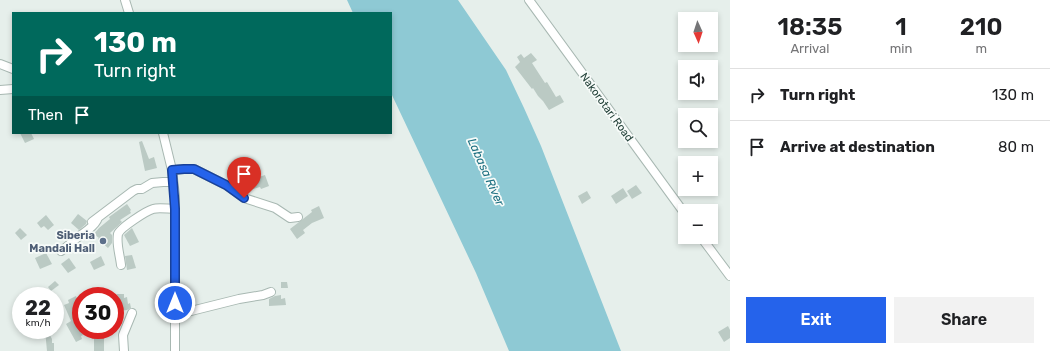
<!DOCTYPE html>
<html lang="en">
<head>
<meta charset="utf-8">
<style>
	:root { --surface:#fff; --page:#f2f2f2; --text:#202124; --muted:#757577; --line:#e0e0e0; --accent:#2563eb }
	body { margin:0; font-family:Rubik,sans-serif; background:var(--page); color:var(--text); height:100vh; display:flex; flex-direction:column; font-size:15px; white-space:nowrap }
	* { box-sizing:border-box; margin:0 }
	p { font-size:13px; color:var(--muted) }
	.icon { flex:none; width:22px; height:22px; fill:none; stroke:currentColor; stroke-width:2; stroke-linecap:round; stroke-linejoin:round }
	.map { position:relative; flex:1; overflow:hidden }
	.panel { display:flex; flex-direction:column; background:var(--surface); width:320px }
	.panel>* { flex:none }
	.hud { position:absolute; left:12px; top:12px; width:380px; height:122px; border-radius:0px; box-shadow:0 2px 6px #0003; background:#00695c; color:#fff; overflow:hidden }
	.needle { width:26px; rotate:177deg }
	.buttons { position:absolute; left:678px; top:12px; display:grid; gap:8px }
	.buttons a { display:grid; place-items:center; width:40px; height:40px; border-radius:0px; background:var(--surface); box-shadow:0 2px 6px #0003; font-size:20px }
	.speed { position:absolute; left:12px; top:287px; display:flex; gap:8px; font-size:20px; font-weight:700; text-align:center }
	.speed>* { display:grid; place-content:center; width:52px; height:52px; border-radius:50%; background:var(--surface); box-shadow:0 2px 6px #0003; line-height:1 }
	.speed small { font-size:10px; font-weight:400 }
	.speed .limit { border:6px solid #d22; background:#fff; color:#111 }
	.pin { position:absolute; display:grid; place-items:center; width:34px; height:34px; color:#fff; margin:-41px -17px; border-radius:50% 50% 50% 0; rotate:-45deg; box-shadow:0 0 4px #0007 }
	.pin .icon { rotate:45deg }
	.me { position:absolute; width:44px; margin:-22px; rotate:0deg; stroke-linejoin:round; filter:drop-shadow(0 0 3px #0008) }
	.turn { display:flex; align-items:center; gap:14px; height:84px; padding:0 16px; font-size:18px }
	.turn .icon { width:52px; height:52px; stroke-width:2.5 }
	.turn b { display:block; font-size:28px; line-height:34px }
	.then { display:flex; align-items:center; height:38px; padding:0 16px; background:#0003; gap:8px; font-size:15px }
	.eta { display:flex; justify-content:space-evenly; align-items:center; height:68px; text-align:center }
	.eta b { font-size:24px; font-weight:600; line-height:28px }
	.primary-button { display:flex; gap:8px; margin-top:auto; padding:8px 16px }
	.primary-button a { flex:1; height:46px; border-radius:0px; background:var(--accent); color:#fff; font-size:16px; font-weight:600; line-height:46px; text-align:center }
	.primary-button a+a { background:var(--page); color:var(--text) }
	ul { padding:0; list-style:none }
	li { display:flex; align-items:center; gap:12px; height:52px; padding:0 16px; border-top:1px solid var(--line) }
	li div { flex:1 }
	li b { display:block; font-size:15px }
	li em { font-style:normal }
	main { display:flex; flex:1; min-height:0 }
	.map>svg:first-child { display:block }
</style>
</head>
<body>
<main>
<div class="map">
<svg width="730" height="351" viewBox="0 0 730 351">
	<rect width="100%" height="100%" fill="#e6efeb"/>
	<polygon fill="#8ec9d4" points="347,0 458,0 506,70 524,108 541,146 621,351 509,351 476,273 391,93 391,13 353,13"/>
	<g fill="#bbcac4">
		<polygon points="531,53 537,60 532,63 545,83 547,82 556,97 560,95 564,102 549,110 543,101 538,96 533,88 532,89 515,67 520,62 517,57 521,54 524,58"/>
		<polygon points="20,133 31,133 34,139 25,143"/>
		<polygon points="142,141 149,159 154,157 157,168 145,171 139,142"/>
		<polygon points="258,174 259,177 265,175 269,186 261,189 260,187 250,190 246,179"/>
		<polygon points="636,185 642,193 632,199 627,191"/>
		<polygon points="623,188 628,196 616,204 611,196"/>
		<polygon points="587,191 591,198 582,204 578,196"/>
		<polygon points="127,204 131,210 130,211 131,213 120,220 122,222 110,233 112,235 112,243 108,248 98,239 99,238 94,234 99,228 110,219 109,217"/>
		<polygon points="319,206 324,218 312,223 303,230 305,233 297,239 290,229 312,212 311,210"/>
		<polygon points="78,214 87,221 86,224 79,230 71,223"/>
		<polygon points="46,215 54,225 48,230 44,226 41,228 37,223"/>
		<polygon points="20,228 27,235 21,240 15,233"/>
		<polygon points="132,228 139,242 130,246 124,235"/>
		<polygon points="46,253 52,264 40,269 35,258"/>
		<polygon points="132,255 136,268 127,270 125,256"/>
		<polygon points="101,256 105,265 94,270 90,262"/>
		<polygon points="69,258 76,268 68,273 61,264"/>
		<polygon points="55,281 59,285 51,291 48,287"/>
		<polygon points="281,282 287,282 288,288 281,288"/>
		<polygon points="117,294 124,294 124,298 127,297 128,304 130,303 131,308 127,310 118,311"/>
		<polygon points="281,295 281,299 285,298 286,305 269,306 269,299 275,296"/>
		<polygon points="76,296 81,309 81,318 78,319 81,324 81,331 83,335 81,336 82,339 76,342 66,324 71,321 64,305 69,303 68,300"/>
		<polygon points="728,326 730,330 730,338 724,342 718,332"/>
		<polygon points="45,330 47,330 52,339 52,343 54,343 54,351 47,351"/>
		<polygon points="104,337 104,351 94,351 94,338"/>
	</g>
	<g fill="none" stroke-linecap="round" stroke-linejoin="round">
		<defs>
			<g id="minor">
				<polyline points="125,0 129,13"/>
				<polyline points="529,0 685,214"/>
				<polyline points="0,64 13,69"/>
				<polyline points="0,90 13,89"/>
				<polyline points="163,133 172,170 175,196 175,351"/>
				<polyline points="172,170 184,169 194,169 226,185 244,198 275,208 290,218 298,217"/>
				<polyline points="92,222 133,191 137,189 142,189 152,183 163,182 173,182"/>
				<polyline points="701,237 730,276"/>
				<path d="M 61,251 C 67,247 72,242 77,238 C 84,232 92,229 97,220"/>
				<path d="M 121,265 C 120,255 116,244 118,234 C 120,228 146,211 153,209 C 159,207 168,209 175,209"/>
				<polyline points="175,319 179,314 239,299 263,295 271,292"/>
				<polyline points="124,351 123,335 132,313"/>
			</g>
		</defs>
		<use href="#minor" stroke="#a8b8b2" stroke-width="10"/>
		<use href="#minor" stroke="#fff" stroke-width="8"/>
	</g>
	<g fill="none" stroke-linecap="round" stroke-linejoin="round">
		<defs>
			<polyline id="route" points="175,303 175,209 172,170 184,169 194,169 226,185 244,198"/>
		</defs>
		<use href="#route" stroke="#184099" stroke-width="10"/>
		<use href="#route" stroke="#2563eb" stroke-width="7"/>
	</g>
	<circle fill="#5c6f8a" stroke="#f7fbf9" stroke-width="1.5" cx="103" cy="241" r="4"/>
	<g text-anchor="middle" stroke-width="3.5" stroke-linejoin="round" paint-order="stroke">
		<g font-size="11" fill="#24423a" stroke="#f7fbf9">
			<text transform="translate(607 107) rotate(54)" y="4">Nakorotari Road</text>
		</g>
		<g font-size="11" font-weight="bold" fill="#4e5e75" stroke="#f7fbf9" text-anchor="end">
			<text x="95" y="239">Siberia<tspan x="95" dy="13">Mandali Hall</tspan></text>
		</g>
		<g font-size="12" font-style="italic" fill="#1c6f80" stroke="#f7fbf9">
			<text transform="translate(486 172) rotate(66)" y="4">Labasa River</text>
		</g>
	</g>
</svg>
<div class="buttons">
<a><svg class="needle" viewBox="-14 -14 28 28"><path d="M0-13l5 13h-10z" fill="#e53935"/><path d="M0 13l5-13h-10z" fill="#757577"/></svg></a>
<a><svg class="icon" aria-label="sound" viewBox="0 0 24 24"><path d="M4 9h4l5-4v14l-5-4H4zM17 9q2 3 0 6"/></svg></a>
<a><svg class="icon" aria-label="search" viewBox="0 0 24 24"><circle cx="10" cy="10" r="6"/><path d="M15 15l6 6"/></svg></a>
<a>+</a>
<a>−</a>
</div>
<div class="speed"><div>22<small>km/h</small></div><div class="limit">30</div></div>
<div class="pin" style="left:244px;top:198px;background:#d93025"><svg class="icon" aria-label="arrive" viewBox="0 0 24 24"><path d="M6 21V4h12l-3 4 3 4H6"/></svg></div>
<svg class="me" style="left:175px;top:303px" viewBox="-20 -20 40 40"><circle r="17" fill="#2563eb" stroke="#fff" stroke-width="3"/><path d="M0-11L8 9 0 5-8 9z" fill="#fff"/></svg>
<div class="hud">
<div class="turn"><svg class="icon" aria-label="right" viewBox="0 0 24 24"><path d="M7 20v-9h11M14 6l5 5-5 5"/></svg><div><b>130 m</b>Turn right</div></div>
<div class="then">Then<svg class="icon" aria-label="arrive" viewBox="0 0 24 24"><path d="M6 21V4h12l-3 4 3 4H6"/></svg></div>
</div>
</div>
<section class="panel">
<div class="eta">
<div><b>18:35</b><p>Arrival</p></div>
<div><b>1</b><p>min</p></div>
<div><b>210</b><p>m</p></div>
</div>
<ul>
<li><svg class="icon" aria-label="right" viewBox="0 0 24 24"><path d="M7 20v-9h11M14 6l5 5-5 5"/></svg><div><b>Turn right</b></div><em>130 m</em></li>
<li><svg class="icon" aria-label="arrive" viewBox="0 0 24 24"><path d="M6 21V4h12l-3 4 3 4H6"/></svg><div><b>Arrive at destination</b></div><em>80 m</em></li>
</ul>
<div class="primary-button"><a>Exit</a><a>Share</a></div>
</section>
</main>
</body>
</html>
